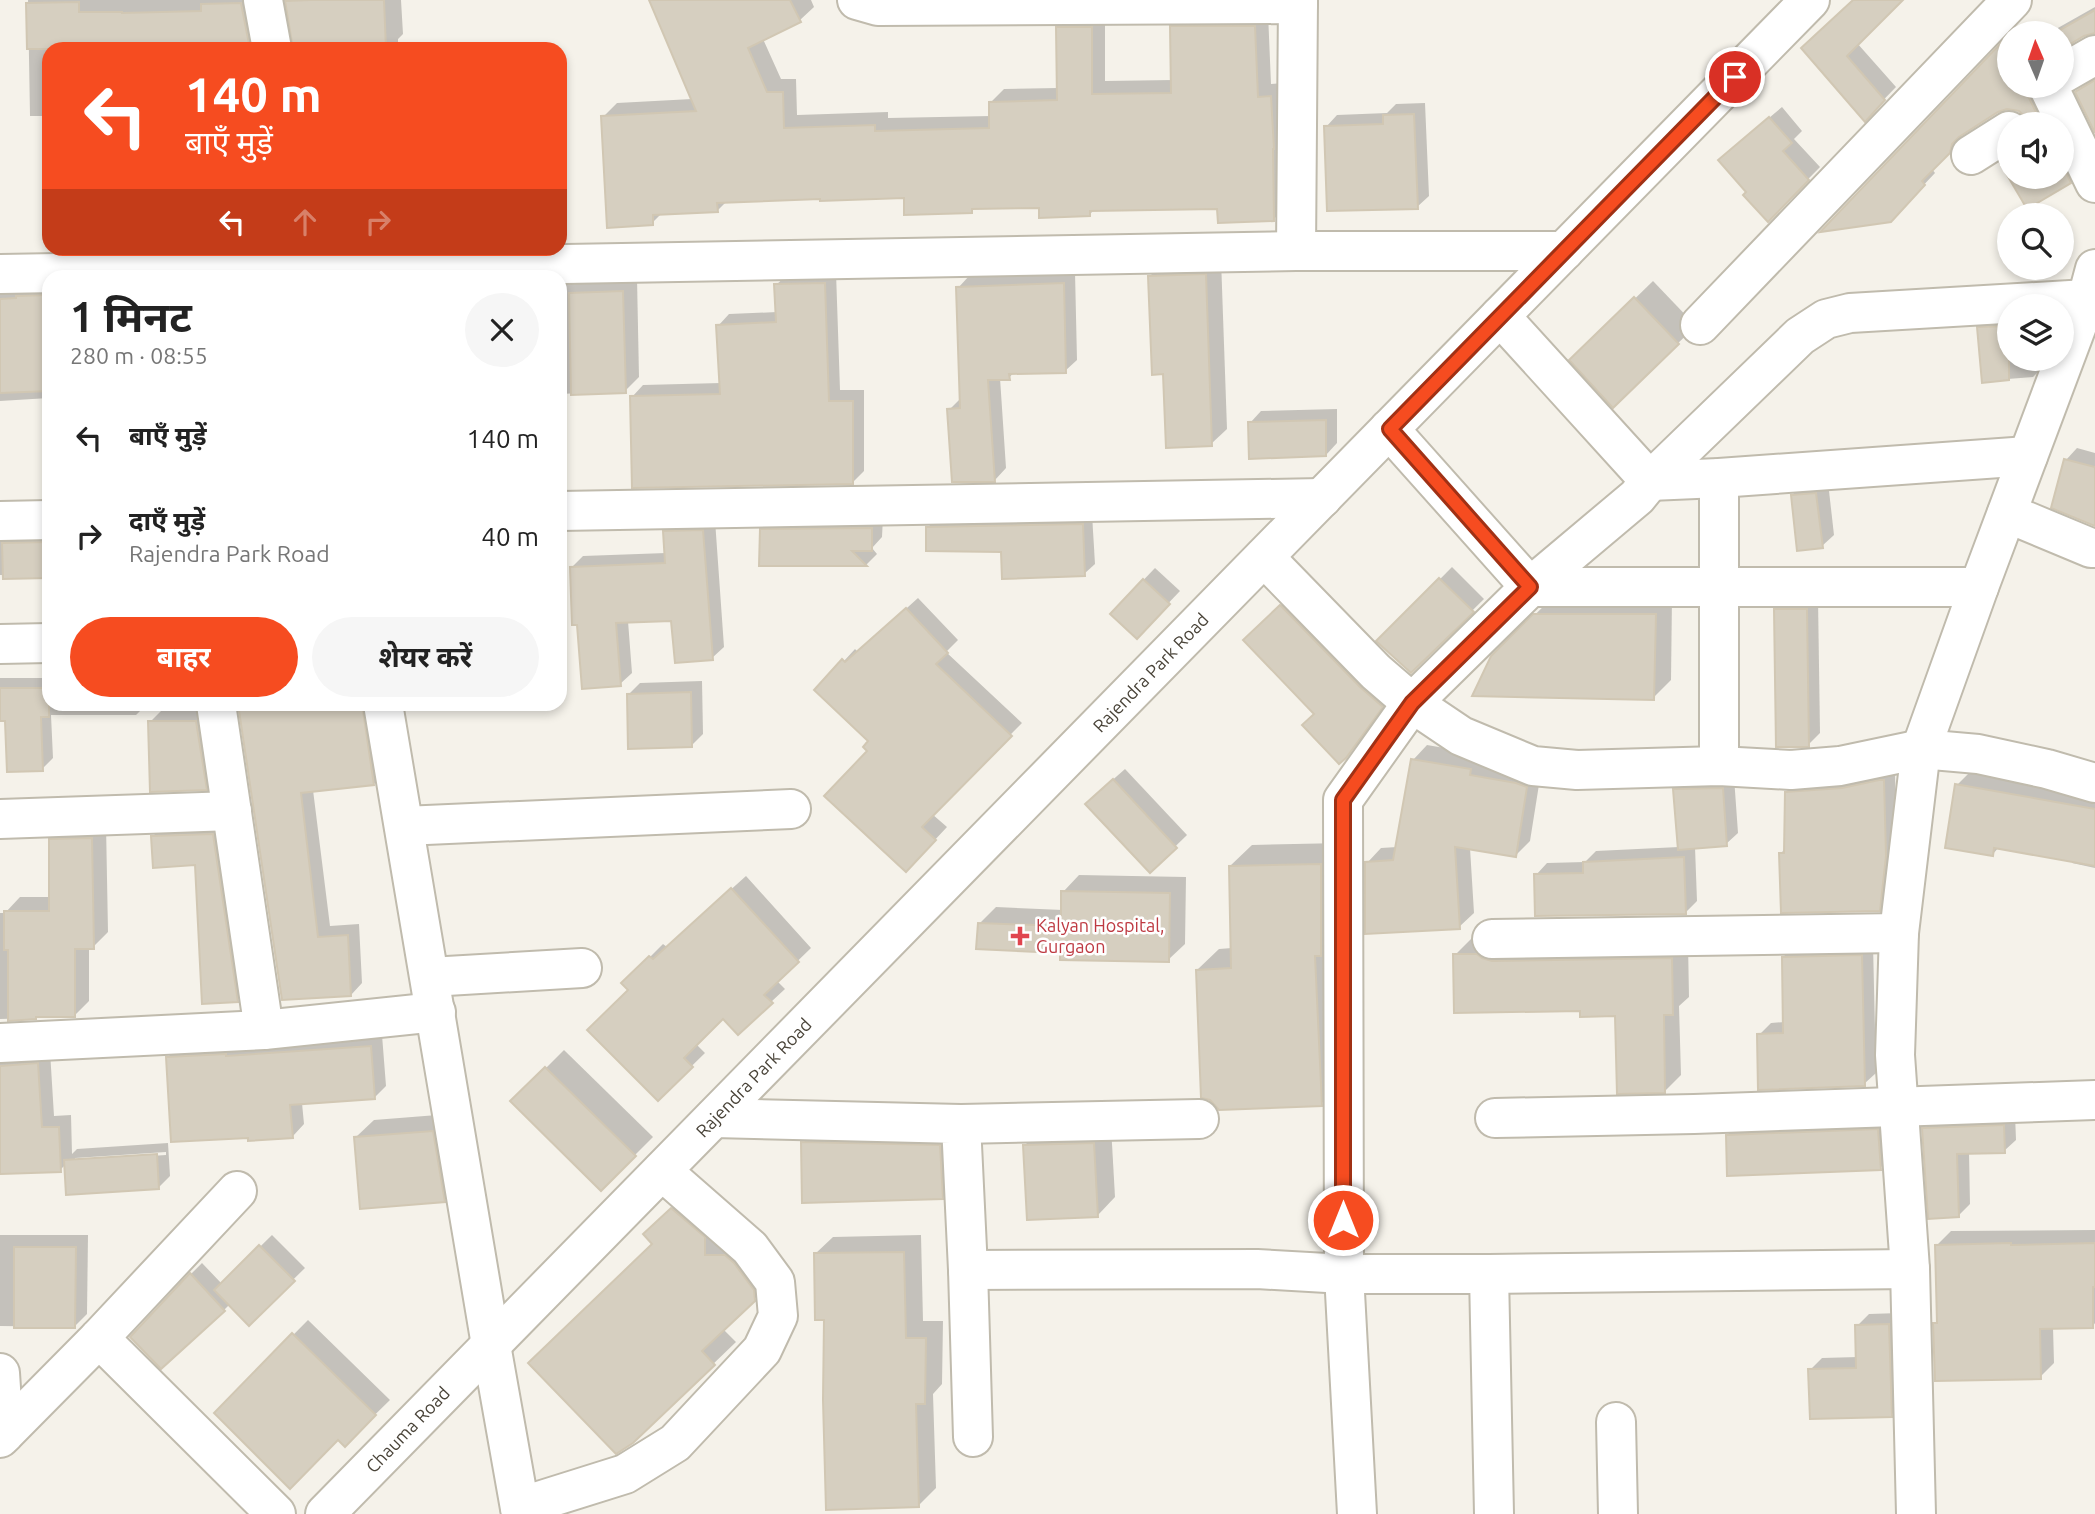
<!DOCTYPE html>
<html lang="hi">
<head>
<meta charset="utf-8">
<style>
	:root { --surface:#fff; --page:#f6f6f6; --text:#222; --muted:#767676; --accent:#f64c20 }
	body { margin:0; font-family:Ubuntu,"Noto Sans Devanagari",sans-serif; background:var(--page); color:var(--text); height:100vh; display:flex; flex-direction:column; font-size:26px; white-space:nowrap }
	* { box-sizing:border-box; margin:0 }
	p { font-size:23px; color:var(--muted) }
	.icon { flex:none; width:38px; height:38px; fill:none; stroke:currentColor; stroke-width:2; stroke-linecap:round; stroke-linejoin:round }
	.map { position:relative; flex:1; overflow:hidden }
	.drawer { position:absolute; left:42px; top:270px; width:525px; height:441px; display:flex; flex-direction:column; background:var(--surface); border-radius:21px; box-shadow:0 4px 10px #0003 }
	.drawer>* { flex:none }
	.hud { position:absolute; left:42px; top:42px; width:525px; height:214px; border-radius:21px; box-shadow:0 4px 10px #0003; background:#f64c20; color:#fff; overflow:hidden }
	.needle { width:46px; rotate:358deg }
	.buttons { position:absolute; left:1997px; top:21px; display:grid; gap:14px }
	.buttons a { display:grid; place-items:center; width:77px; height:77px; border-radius:50%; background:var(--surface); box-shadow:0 4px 10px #0003; font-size:35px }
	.pin { position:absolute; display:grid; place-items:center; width:60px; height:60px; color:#fff; margin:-30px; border:4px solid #fff; border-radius:50%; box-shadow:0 2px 7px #0007 }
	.me { position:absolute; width:77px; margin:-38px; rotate:0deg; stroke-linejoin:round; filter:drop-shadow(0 0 5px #0008) }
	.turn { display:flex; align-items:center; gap:24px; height:147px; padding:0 28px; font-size:32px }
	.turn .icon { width:91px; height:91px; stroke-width:2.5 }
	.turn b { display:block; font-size:49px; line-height:60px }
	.lanes { display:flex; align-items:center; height:66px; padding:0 28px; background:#0003; justify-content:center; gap:35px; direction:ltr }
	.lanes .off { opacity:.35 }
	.round { display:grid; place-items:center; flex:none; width:74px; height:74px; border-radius:37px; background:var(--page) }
	.overview { display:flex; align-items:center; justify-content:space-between; height:119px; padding:0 28px }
	h1 { font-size:42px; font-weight:700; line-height:52px }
	.cta { display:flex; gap:14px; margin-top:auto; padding:14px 28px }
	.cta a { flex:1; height:80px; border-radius:42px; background:var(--accent); color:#fff; font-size:28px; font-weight:700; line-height:80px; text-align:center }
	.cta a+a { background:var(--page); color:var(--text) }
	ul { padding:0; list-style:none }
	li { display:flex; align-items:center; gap:21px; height:98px; padding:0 28px }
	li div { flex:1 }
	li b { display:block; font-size:26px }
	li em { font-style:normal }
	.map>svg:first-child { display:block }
</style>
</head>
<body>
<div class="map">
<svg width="2095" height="1514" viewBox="0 0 2095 1514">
	<rect width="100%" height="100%" fill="#f5f2ea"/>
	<g fill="#0003" fill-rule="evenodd">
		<polygon points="28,0 257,0 262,49 49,49 49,116 30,116"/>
		<polygon points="289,0 401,0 403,34 398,39 398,49 295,49 287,2"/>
		<polygon points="651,0 811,0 814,7 800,20 763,39 781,79 796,79 797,115 888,112 888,118 991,116 991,102 1004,89 1058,88 1057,28 1071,14 1105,14 1105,81 1173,80 1172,27 1185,14 1268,13 1271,84 1284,83 1287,205 1274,219 1219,208 1095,209 1089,215 1041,206 975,208 971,211 906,197 727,201 717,211 663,212 652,223 603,117 617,103 692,99"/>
		<polygon points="1855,0 1900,0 1857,43 1896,87 1865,119 1804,48"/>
		<polygon points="2095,7 2095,32 2083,34 2062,47 2062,33 2049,33"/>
		<polygon points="2009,37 2009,86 2040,86 2059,124 2031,124 2029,119 2019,110 2007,107 1997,111 1962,133 1961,140 1932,169 1935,173 1902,208 1824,230"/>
		<polygon points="2095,77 2095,129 2077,92"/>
		<polygon points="1425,103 1429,196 1417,207 1326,127 1337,115 1387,113 1396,104"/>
		<polygon points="1782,107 1802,131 1794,139 1820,167 1768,220 1748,192 1732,149"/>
		<polygon points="2062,130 2081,170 2070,182 2028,206 2010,177 2062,177"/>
		<polygon points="1221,259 1227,429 1211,444 1150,276 1166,260"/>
		<polygon points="836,272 840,390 864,390 864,471 853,482 632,397 643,385 721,383 718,326 729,314 777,312 776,285 788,274"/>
		<polygon points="1075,272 1077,360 1065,371 1014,372 1009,378 1000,378 1006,468 995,480 949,410 962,397 958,288 969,276"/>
		<polygon points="560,276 637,278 639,377 625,391 560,394"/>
		<polygon points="49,281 49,398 0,401 0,285"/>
		<polygon points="1653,281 1696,326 1613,405 1572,360"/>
		<polygon points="2009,315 2009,359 2039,359 2036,368 2040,368 2043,359 2047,359 2045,365 2033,377 1983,381 1979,328 1991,316"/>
		<polygon points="1337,409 1337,443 1326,455 1250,423 1261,411"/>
		<polygon points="2077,448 2095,453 2095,523 2066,460"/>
		<polygon points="1828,482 1834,535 1822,546 1792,495 1804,484"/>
		<polygon points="1092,514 1095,564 1084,574 928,527 939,517"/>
		<polygon points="883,517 882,537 872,548 877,554 866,565 761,564 761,530 773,518"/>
		<polygon points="677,520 715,520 724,647 712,658 673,620 628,621 632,673 620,684 572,567 583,556 666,553 665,532"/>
		<polygon points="0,528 49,531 49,586 42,586 42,576 0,575"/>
		<polygon points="1452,567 1484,599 1411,671 1379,641"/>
		<polygon points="1155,568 1180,591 1137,636 1112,613"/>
		<polygon points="1293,594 1393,694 1358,744 1339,762 1316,714 1245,640"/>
		<polygon points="1553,597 1672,597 1671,680 1653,698 1492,657"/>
		<polygon points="918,598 958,640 946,652 1022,723 932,814 947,827 918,858 870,751 871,741 844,661 855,649 858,652"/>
		<polygon points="1787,598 1818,598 1820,733 1808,745 1776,610"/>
		<polygon points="49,665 49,704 146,705 136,715 51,715 53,758 42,769 7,720 0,720 0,678 49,678"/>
		<polygon points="702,681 703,734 691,746 629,694 640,683"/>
		<polygon points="240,704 374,704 385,772 374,784 313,790 330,926 359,924 362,983 351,995 283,998"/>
		<polygon points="162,710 208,710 217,777 206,788 150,722"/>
		<polygon points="1427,745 1485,755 1541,772 1530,841 1515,856 1470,848 1474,913 1459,927 1367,863 1381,848 1397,847 1413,760"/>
		<polygon points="1125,769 1187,835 1150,871 1099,792"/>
		<polygon points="1895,769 1896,843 1891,898 1879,910 1781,853 1785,849 1786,792 1798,781"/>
		<polygon points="1969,773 2095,795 2095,868 2072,863 2072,860 1999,847 1993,854 1957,785"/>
		<polygon points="1734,777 1738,833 1726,844 1695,847 1697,901 1685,913 1536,875 1547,863 1585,862 1596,851 1679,847 1675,790 1687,778"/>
		<polygon points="224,823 249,989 237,1000 196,863 153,836 164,825"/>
		<polygon points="106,824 108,932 93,947 89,947 89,1001 74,1016 37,1016 35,1018 0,1019 0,913 5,913 20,897 51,897 50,840 65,825"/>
		<polygon points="1342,843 1342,1083 1321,1104 1197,970 1219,949 1232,948 1230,866 1252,845"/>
		<polygon points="1079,875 1186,877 1185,944 1168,960 1062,951 979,924 996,907 1063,910 1063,892"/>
		<polygon points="746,876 811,948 777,981 785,989 771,1002 723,1017 696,1044 705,1053 658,1099 630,990 624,983 663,944 667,947"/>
		<polygon points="1494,938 1688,943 1689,997 1679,1006 1681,1075 1665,1091 1617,1014 1581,1009 1455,955 1471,939"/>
		<polygon points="1873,944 1876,1073 1864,1084 1759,1035 1771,1023 1785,1022 1783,957 1795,946"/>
		<polygon points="382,1035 386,1086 374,1098 302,1103 304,1124 293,1136 168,1057 179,1046"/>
		<polygon points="564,1050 653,1137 601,1189 513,1101"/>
		<path d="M 50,1051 L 54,1116 L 71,1115 L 72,1154 L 77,1149 L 168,1143 L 170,1176 L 159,1187 L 66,1164 L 60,1170 L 0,1172 L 0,1055 ZM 166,1152 L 166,1155 L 75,1161 L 75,1158 Z"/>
		<polygon points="450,1114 462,1183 444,1200 356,1137 374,1120"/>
		<polygon points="2015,1114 2016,1140 2004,1151 1969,1152 1970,1204 1958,1216 1924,1129 1936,1117"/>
		<polygon points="1889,1119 1892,1157 1880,1168 1727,1135 1739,1124"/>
		<polygon points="821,1125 957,1128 960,1180 942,1198 803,1143"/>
		<polygon points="1111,1126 1115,1197 1098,1215 1025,1145 1042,1128"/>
		<polygon points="694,1187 776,1278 723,1329 736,1342 632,1442 654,1244 667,1213"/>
		<polygon points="2095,1230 2095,1323 2093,1326 2053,1327 2054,1363 2040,1377 1935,1324 1939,1320 1937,1245 1951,1231"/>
		<polygon points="0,1235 88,1235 87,1314 74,1327 0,1326"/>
		<polygon points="272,1235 305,1268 249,1323 230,1304 224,1310 191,1274 202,1263 222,1284"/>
		<polygon points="921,1235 923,1321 943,1321 942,1384 933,1394 936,1488 918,1506 826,1318 815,1254 833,1237"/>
		<polygon points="1900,1313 1903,1404 1891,1415 1810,1370 1822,1358 1858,1357 1857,1326 1869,1314"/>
		<polygon points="308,1320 390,1400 345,1444 338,1438 216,1413"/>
	</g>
	<g fill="#d6cfc0" stroke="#d1c7b3" stroke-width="2">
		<polygon points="311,0 384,0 386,49 293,49 285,1"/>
		<polygon points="649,0 790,0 801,22 748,48 767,92 783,92 784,128 875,125 875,131 989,128 989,102 1057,100 1056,27 1092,27 1092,94 1171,93 1170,26 1255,26 1258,97 1271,96 1274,149 1273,149 1274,221 1218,223 1217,209 1090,211 1090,216 1039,218 1039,208 972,209 972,213 904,215 904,198 820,201 820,199 717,203 718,212 653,215 653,225 607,228 601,116 696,111"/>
		<polygon points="1853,0 1903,0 1847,56 1885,100 1865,122 1801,48"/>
		<polygon points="79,2 79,12 122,12 122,13 201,11 201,4 241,3 250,49 27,49 26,3"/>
		<polygon points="2095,10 2095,33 2084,36 2062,49 2062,33 2055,33"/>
		<polygon points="2003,41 2009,48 2009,86 2026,86 2028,96 2042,124 2029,124 2027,119 2019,111 2007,109 1998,112 1959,137 1952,144 1950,153 1922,181 1925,185 1891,222 1820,232"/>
		<polygon points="2095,80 2095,133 2075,92"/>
		<polygon points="1414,114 1418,209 1327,211 1324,126 1383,124 1383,115"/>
		<polygon points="1769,117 1792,143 1783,151 1809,180 1768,222 1743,195 1746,192 1718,160"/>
		<polygon points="2009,157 2009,177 2062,177 2062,164 2071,183 2027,209 2000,163"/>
		<polygon points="1206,274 1212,446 1166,448 1163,374 1152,375 1148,276"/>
		<polygon points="825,283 829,401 853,401 853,484 632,488 630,396 720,394 716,325 776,322 774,284"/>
		<polygon points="1064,283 1066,373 1009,374 1010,380 988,380 995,482 952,482 947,409 960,408 956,287"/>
		<polygon points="623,291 626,393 571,395 569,293"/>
		<polygon points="49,295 49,391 0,393 0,299 16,298 16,296"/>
		<polygon points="1634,297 1679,344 1613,408 1569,360"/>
		<polygon points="2009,326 2009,380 1982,383 1977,327"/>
		<polygon points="1326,420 1326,456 1249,459 1248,422"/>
		<polygon points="2064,459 2095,467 2095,526 2051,508"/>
		<polygon points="1816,493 1823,548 1797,551 1791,495"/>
		<polygon points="1083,524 1085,576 1002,579 1001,552 926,551 926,527"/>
		<polygon points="872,528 872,551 852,551 867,566 759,566 760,529"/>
		<polygon points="703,530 713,660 675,663 671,621 616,623 621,686 582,689 577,625 572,625 570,567 665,563 663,531"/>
		<polygon points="49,542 49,578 3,579 2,543"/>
		<polygon points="1439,578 1474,612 1411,673 1376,641"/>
		<polygon points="1143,579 1170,604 1137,639 1110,614"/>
		<polygon points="1280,605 1360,687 1383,707 1346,758 1339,764 1302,725 1314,714 1243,640"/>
		<polygon points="906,608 948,653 936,664 1012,736 922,827 936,840 906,872 824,796 867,751 863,747 868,741 814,690 842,659 845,662"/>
		<polygon points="1774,609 1807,609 1809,747 1776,747"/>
		<polygon points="1533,614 1656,614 1654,700 1472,696 1491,656"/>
		<polygon points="0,688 49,688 49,717 41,717 43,771 7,772 5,721 0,721"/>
		<polygon points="691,692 692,747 628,749 627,694"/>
		<polygon points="238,704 362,704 374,785 301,793 318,937 348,935 351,996 282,1000"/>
		<polygon points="148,721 196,721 207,790 150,792"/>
		<polygon points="1411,759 1471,769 1470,775 1516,783 1527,787 1516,857 1455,847 1460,929 1365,934 1365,862 1393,860"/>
		<polygon points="1113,779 1177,848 1150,873 1085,804"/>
		<polygon points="1879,780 1884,780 1886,856 1880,911 1781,913 1779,853 1784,853 1785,792 1842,788"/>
		<polygon points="1955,784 2095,809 2095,866 1994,848 1993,856 1945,848"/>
		<polygon points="1723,788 1727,846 1678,850 1673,789"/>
		<polygon points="213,834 238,1002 202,1004 195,865 153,868 151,836"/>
		<polygon points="92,838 94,949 75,949 75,1017 36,1017 36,1019 8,1021 8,950 4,950 4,911 49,911 49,839"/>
		<polygon points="1684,857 1686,914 1535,916 1534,874 1583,873 1583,862"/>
		<polygon points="1321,864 1321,956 1315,956 1322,1106 1219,1110 1210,1100 1201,1098 1196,970 1231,968 1229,866"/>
		<polygon points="731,888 799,962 764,995 773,1003 738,1035 723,1019 684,1058 693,1067 658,1101 587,1030 628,990 621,983 649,956 653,959"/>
		<polygon points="1061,891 1170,893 1169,962 1060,960 1060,953 976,949 978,923 1061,926"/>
		<polygon points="1453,954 1477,954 1482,958 1492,961 1672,958 1673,1015 1664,1015 1665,1093 1617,1094 1615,1016 1580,1017 1580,1011 1454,1013"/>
		<polygon points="1862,955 1865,1086 1758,1090 1757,1034 1783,1033 1782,957"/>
		<polygon points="371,1046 375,1099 290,1105 293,1138 248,1141 248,1138 171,1142 166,1057 226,1054 226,1056"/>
		<polygon points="38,1063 42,1127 59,1127 61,1172 0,1174 0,1066"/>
		<polygon points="545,1067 636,1156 601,1191 510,1101"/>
		<polygon points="2004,1125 2005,1153 1957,1154 1959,1217 1928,1219 1922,1128"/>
		<polygon points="1878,1129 1881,1170 1727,1176 1726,1135"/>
		<polygon points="433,1131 445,1202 360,1209 354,1137"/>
		<polygon points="801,1142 940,1145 943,1199 802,1203"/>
		<polygon points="1094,1143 1098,1217 1027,1220 1023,1145"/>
		<polygon points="157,1154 159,1189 66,1195 64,1160"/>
		<polygon points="671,1208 705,1237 705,1255 725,1255 734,1263 754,1290 755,1301 702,1351 715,1365 633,1443 616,1454 528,1363 652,1244 643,1234"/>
		<polygon points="2011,1243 2011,1245 2095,1243 2095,1287 2093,1287 2093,1328 2040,1329 2041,1379 1935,1381 1933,1323 1937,1323 1935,1245"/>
		<polygon points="259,1245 295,1281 249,1326 214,1290"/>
		<polygon points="14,1247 76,1247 75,1328 14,1328"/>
		<polygon points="904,1252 906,1338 926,1338 925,1404 916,1404 919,1507 826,1510 823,1400 824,1320 815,1320 814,1253"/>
		<polygon points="190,1273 225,1311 161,1369 130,1337"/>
		<polygon points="1889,1324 1892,1417 1810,1419 1808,1369 1856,1368 1855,1325"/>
		<polygon points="292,1333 376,1415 345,1447 338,1440 290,1489 214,1413"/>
	</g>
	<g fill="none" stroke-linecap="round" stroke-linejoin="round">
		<defs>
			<g id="minor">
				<polyline points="263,0 272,49"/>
				<polyline points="857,0 878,6 1298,4"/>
				<polyline points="2062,74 2095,55"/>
				<polyline points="2048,86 2095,183"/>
				<polyline points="1971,155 2009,131"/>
				<polyline points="1296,251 1298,0"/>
				<polyline points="0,274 1296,251 1564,251"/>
				<polyline points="1500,316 1650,481 1719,478 2028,456"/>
				<polyline points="1700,325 2012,0"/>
				<polyline points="1389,429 1530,587 1979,587"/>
				<polyline points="560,511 1322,498"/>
				<polyline points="2007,513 2091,548 2095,548"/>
				<polyline points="0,521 49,520"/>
				<polyline points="1264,557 1376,672 1412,703 1461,736 1533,766 1577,770 1719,766 1791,770 1840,766 1921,749 1978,754 2047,769 2095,783"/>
				<polyline points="0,644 49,643"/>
				<polyline points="216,704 264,1030"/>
				<polyline points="383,704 491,1345 521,1514"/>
				<polyline points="1719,766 1719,478"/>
				<polyline points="0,819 232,811"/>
				<polyline points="404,826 791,809"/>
				<polyline points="1492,939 1899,933"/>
				<polyline points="430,977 582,968"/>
				<polyline points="0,1043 264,1030 436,1012"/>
				<polyline points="714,1118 961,1124 968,1270 1257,1269 1344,1274 1489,1274 1910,1269"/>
				<polyline points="1495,1118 1694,1114 2095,1100"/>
				<polyline points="961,1124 1199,1119"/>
				<polyline points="968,1270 973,1437"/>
				<polyline points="1489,1274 1494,1514"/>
				<polyline points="99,1338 276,1514"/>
				<polyline points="0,1373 4,1434"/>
				<polyline points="1616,1422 1618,1514"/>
				<polyline points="0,1438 99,1338 237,1191"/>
				<polyline points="520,1507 625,1474 675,1443 762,1350 778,1316 775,1282 750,1248 662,1171"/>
				<polyline points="325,1514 1810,0"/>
				<polyline points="1357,1514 1344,1274 1343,800 1412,703 1530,587 1637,497 1650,481 1800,336 1826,319 1850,313 2087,299"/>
				<polyline points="1916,1514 1910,1269 1895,1055 1899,933 1921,749 1979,587 2087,299 2095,269"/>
			</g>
		</defs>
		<use href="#minor" stroke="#c0bbad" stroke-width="42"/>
		<use href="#minor" stroke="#fff" stroke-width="38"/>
	</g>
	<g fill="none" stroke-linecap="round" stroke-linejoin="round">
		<defs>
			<polyline id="route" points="1343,1220 1343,800 1412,703 1530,587 1390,429 1735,77"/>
		</defs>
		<use href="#route" stroke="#a03115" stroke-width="18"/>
		<use href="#route" stroke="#f64c20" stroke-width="12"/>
	</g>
	<path fill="#e0444e" stroke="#fff" stroke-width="2.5" d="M1016.5 925.5h7v7h7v7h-7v7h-7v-7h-7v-7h7z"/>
	<g text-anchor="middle" stroke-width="5" stroke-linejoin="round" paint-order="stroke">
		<g font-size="18" fill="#494338" stroke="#fff">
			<text transform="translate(1151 673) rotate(-46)" y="6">Rajendra Park Road</text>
			<text transform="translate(754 1078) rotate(-46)" y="6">Rajendra Park Road</text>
			<text transform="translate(408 1430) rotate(-46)" y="6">Chauma Road</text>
		</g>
		<g font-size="18" fill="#be3a42" stroke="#fff" text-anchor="start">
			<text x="1036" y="932">Kalyan Hospital,<tspan x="1036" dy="21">Gurgaon</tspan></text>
		</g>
	</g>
</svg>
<div class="buttons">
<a><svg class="needle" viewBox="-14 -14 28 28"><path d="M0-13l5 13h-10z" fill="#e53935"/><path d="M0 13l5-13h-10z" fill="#767676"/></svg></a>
<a><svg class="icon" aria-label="sound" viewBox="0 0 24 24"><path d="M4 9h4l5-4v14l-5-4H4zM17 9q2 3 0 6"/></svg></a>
<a><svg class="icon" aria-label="search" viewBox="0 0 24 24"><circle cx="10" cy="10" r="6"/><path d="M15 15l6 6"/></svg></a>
<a><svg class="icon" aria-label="layers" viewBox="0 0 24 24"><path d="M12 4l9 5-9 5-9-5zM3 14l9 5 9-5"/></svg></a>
</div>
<div class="pin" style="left:1735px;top:77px;background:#d93025"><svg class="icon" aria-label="arrive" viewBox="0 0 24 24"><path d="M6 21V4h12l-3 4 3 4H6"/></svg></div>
<svg class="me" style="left:1343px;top:1220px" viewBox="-20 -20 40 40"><circle r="17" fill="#f64c20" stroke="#fff" stroke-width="3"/><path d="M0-11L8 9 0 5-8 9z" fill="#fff"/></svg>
<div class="hud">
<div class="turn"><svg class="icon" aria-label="left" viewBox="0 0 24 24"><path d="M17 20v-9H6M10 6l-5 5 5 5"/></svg><div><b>140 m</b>बाएँ मुड़ें</div></div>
<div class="lanes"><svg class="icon" aria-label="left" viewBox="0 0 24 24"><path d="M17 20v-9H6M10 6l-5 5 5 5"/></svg><svg class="icon off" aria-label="ahead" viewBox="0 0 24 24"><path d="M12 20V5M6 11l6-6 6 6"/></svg><svg class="icon off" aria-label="right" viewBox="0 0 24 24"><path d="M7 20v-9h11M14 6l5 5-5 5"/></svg></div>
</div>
<section class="drawer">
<div class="overview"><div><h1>1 मिनट</h1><p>280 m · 08:55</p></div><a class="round"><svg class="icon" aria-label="close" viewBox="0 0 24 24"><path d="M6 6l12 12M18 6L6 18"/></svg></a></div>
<ul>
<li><svg class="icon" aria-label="left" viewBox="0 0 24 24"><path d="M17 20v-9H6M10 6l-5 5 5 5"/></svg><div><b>बाएँ मुड़ें</b></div><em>140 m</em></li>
<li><svg class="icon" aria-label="right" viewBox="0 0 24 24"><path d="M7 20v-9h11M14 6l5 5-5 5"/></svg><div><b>दाएँ मुड़ें</b><p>Rajendra Park Road</p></div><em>40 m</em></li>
</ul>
<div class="cta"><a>बाहर</a><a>शेयर करें</a></div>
</section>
</div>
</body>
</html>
